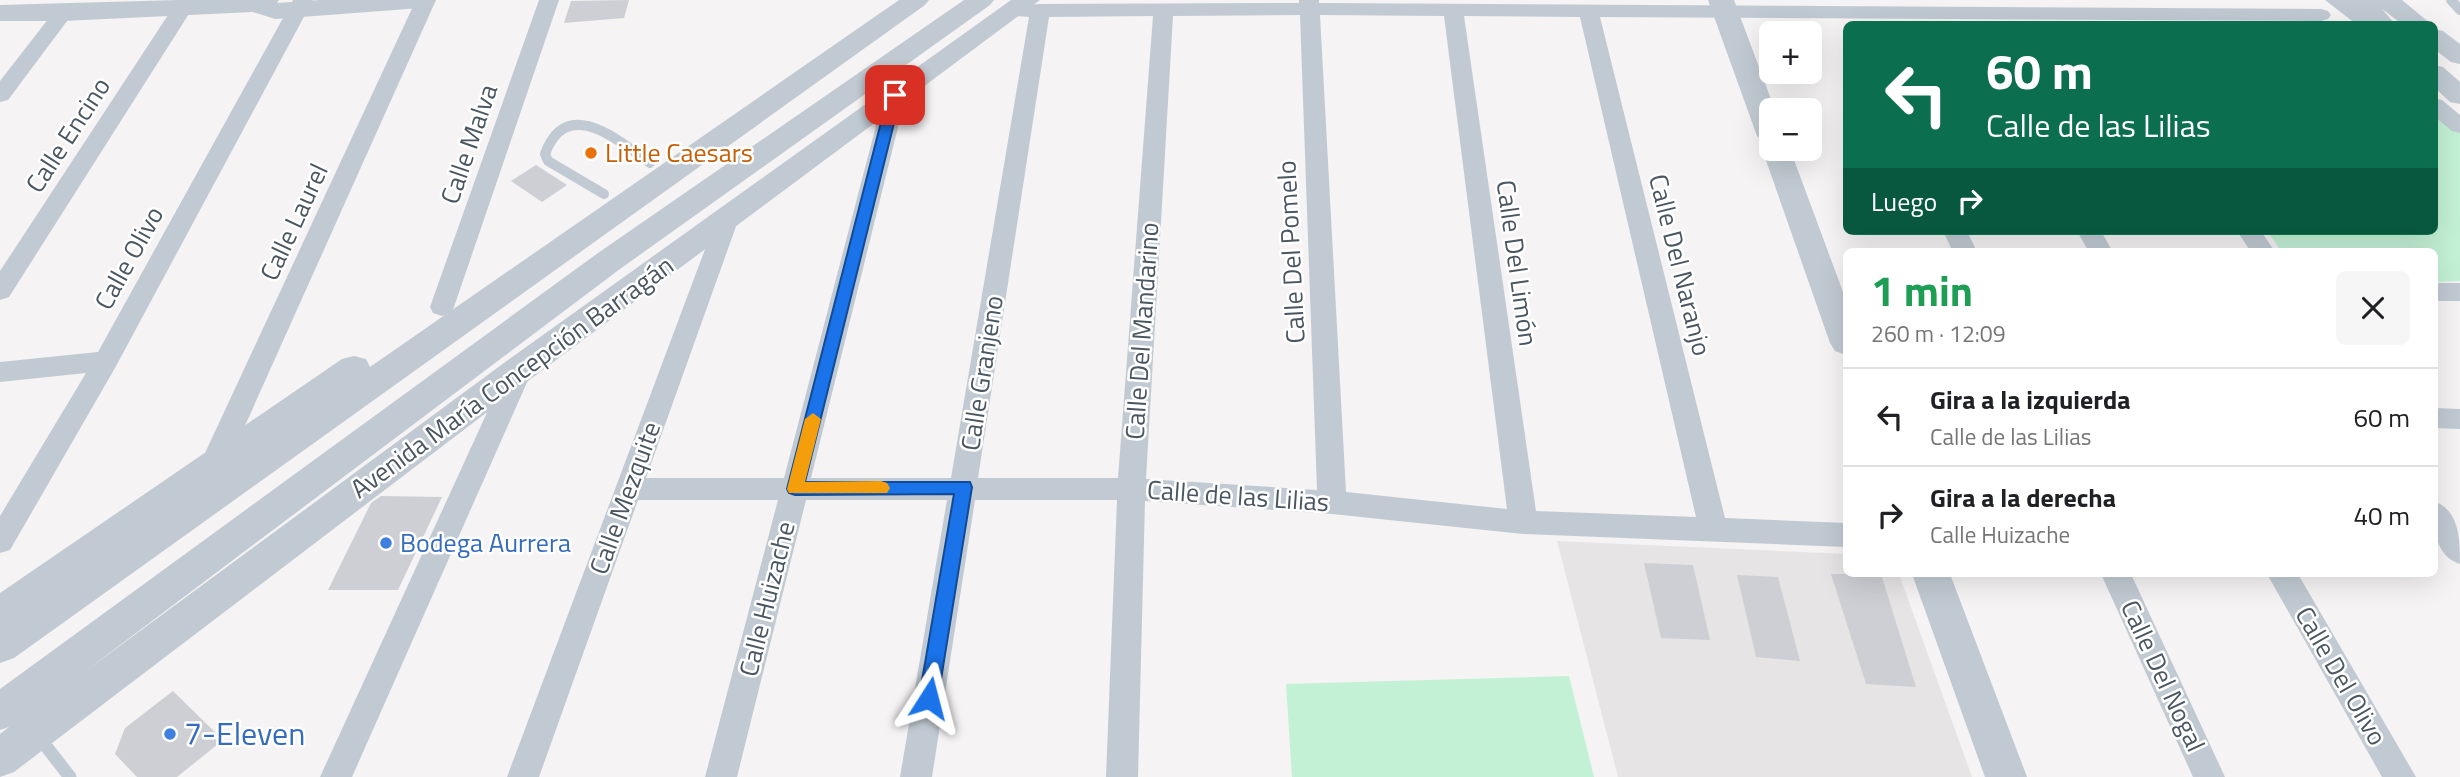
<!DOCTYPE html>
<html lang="es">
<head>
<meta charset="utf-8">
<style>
	:root { --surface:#fff; --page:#f6f6f6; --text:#202124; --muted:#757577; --line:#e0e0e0 }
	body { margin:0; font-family:"Titillium Web",sans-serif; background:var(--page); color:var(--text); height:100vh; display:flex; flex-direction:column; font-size:26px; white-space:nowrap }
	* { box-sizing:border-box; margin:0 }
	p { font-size:23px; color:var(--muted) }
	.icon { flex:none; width:38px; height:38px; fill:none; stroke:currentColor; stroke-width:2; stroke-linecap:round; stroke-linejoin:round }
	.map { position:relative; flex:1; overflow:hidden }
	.side { position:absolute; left:1843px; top:248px; width:595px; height:329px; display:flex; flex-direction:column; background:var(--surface); border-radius:10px; box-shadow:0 7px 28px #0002 }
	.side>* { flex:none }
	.hud { position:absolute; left:1843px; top:21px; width:595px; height:214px; border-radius:10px; box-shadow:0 7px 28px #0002; background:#0b6e4f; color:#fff; overflow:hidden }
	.buttons { position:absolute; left:1759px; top:21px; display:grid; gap:14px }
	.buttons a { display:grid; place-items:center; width:63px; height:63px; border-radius:10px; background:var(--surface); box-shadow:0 7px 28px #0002; font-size:35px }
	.pin { position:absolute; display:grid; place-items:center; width:60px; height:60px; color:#fff; margin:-30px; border-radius:14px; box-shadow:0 4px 10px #0006 }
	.me { position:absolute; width:77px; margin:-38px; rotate:9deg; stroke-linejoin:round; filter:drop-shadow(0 0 5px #0008) }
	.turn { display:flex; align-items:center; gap:24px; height:147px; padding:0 28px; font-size:32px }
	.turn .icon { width:91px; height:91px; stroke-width:2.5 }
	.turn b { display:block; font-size:49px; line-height:60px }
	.then { display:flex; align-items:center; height:66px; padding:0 28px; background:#0003; gap:14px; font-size:26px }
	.round { display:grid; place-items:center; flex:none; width:74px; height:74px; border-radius:10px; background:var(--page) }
	.overview { display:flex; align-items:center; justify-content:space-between; height:119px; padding:0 28px }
	h1 { font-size:42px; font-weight:700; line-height:52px; color:#1e9e55 }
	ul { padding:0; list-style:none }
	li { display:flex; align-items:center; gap:21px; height:98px; padding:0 28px; border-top:2px solid var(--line) }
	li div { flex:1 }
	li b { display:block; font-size:26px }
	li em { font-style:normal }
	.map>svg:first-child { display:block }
</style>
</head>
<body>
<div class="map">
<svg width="2460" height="777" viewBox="0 0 2460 777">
	<rect width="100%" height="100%" fill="#f5f3f3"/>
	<polygon fill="#e6e4e5" points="1557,541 1846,554 1846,574 1899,574 1972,777 1618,777"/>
	<g fill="#c3f1d5">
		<polygon points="2434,109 2460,129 2460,281 2434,282 2434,252 2282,252 2267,231 2434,231"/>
		<polygon points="1569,676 1594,777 1292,777 1286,684"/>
	</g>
	<g fill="#cdcfd5">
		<polygon points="629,0 624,18 564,23 571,1"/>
		<polygon points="536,165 567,185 542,202 511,181"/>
		<polygon points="381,496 442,497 398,590 328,590 371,503"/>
		<polygon points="1644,563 1693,565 1710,640 1661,638"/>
		<polygon points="1831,574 1881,574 1916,687 1866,684"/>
		<polygon points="1737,575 1778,577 1800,661 1756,657"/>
		<polygon points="173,691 223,740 177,777 137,777 115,754 125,728"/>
	</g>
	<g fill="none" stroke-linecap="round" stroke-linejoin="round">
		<g stroke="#c1cad2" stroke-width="10">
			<polyline points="2451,0 2460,10"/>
			<path d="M 604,194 L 548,161 L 545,154 C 567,94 620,142 650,163"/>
		</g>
		<polyline stroke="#c1cad2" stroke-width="13" points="38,736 70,777"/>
		<g fill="#c1cad2" fill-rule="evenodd">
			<polygon points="293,0 313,0 115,368 10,550 0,553 0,516 86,373 0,382 0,362 98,352"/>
			<polygon points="416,0 436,0 226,468 222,476 212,479 202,476 198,468"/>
			<polygon points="539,0 559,0 454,307 451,313 442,316 433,313 430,307"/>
			<path d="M 1299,0 L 1319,0 L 1319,3 L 2321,9 L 2328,11 L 2331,15 L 2328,19 L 2321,21 L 1600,17 L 1725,518 L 1846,523 L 1846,547 L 1523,534 L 1332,514 L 1145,501 L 1138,777 L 1106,777 L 1117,500 L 975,500 L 932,777 L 900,777 L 947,500 L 806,500 L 737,777 L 705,777 L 778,500 L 638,500 L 539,777 L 507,777 L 719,212 L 727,210 L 735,212 L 739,218 L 646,478 L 784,478 L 884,95 L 887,90 L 903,90 L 906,95 L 811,478 L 951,478 L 1029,17 L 1005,15 L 1002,11 L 1005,7 L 1040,4 L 1299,3 ZM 1300,15 L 1317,490 L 1146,479 L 1173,16 ZM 1320,15 L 1444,16 L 1507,509 L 1346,492 ZM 1153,16 L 1118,478 L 978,478 L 1049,17 ZM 1464,16 L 1580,17 L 1696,517 L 1536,511 Z"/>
			<polygon points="2325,0 2348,0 2378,24 2356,24"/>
			<polygon points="182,3 189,5 192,9 9,297 0,300 0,271 172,9 175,5"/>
			<polygon points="63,7 70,9 73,13 8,100 0,102 0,81 56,9"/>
			<polygon points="2434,98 2442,100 2460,115 2460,133 2452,131 2434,116"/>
			<polygon points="1943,231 1967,231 1977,252 1953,252"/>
			<polygon points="2077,231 2101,231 2113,252 2089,252"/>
			<polygon points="2237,231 2261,231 2275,252 2251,252"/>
			<rect x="2434" y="283" width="26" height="18"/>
			<polygon points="520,359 529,362 533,369 352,777 320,777 507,369 511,362"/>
			<polygon points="2434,408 2460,409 2460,429 2434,428"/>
			<path d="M 2434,501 C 2460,511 2460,540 2460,564 C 2433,555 2434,526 2434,501 Z"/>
			<polygon points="2101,574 2131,574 2225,777 2193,777"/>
			<polygon points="2267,574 2298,574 2416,777 2382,777"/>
		</g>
		<g fill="#c1cad2" fill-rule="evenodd">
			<polygon points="178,0 279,0 277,3 320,0 434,0 430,5 421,8 275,19 253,12 63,21 0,21 0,5"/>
			<polygon points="899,0 929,0 925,5 14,658 0,663 0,593 342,359 354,356 366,359 370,367"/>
			<polygon points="964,0 994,0 990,5 620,269 83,673 508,360 1011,0 1040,0 532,378 14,772 0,777 0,734 9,727 0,730 0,689 598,253"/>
			<polygon points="1708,0 1734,0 1775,110 1771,110 1771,149 1790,149 1846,300 1846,355 1835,351 1830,343 1762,149 1765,144 1757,136"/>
			<polygon points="2345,0 2373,0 2375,2 2373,0 2402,0 2431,24 2402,24 2382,9 2395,24 2369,24"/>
			<polygon points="2434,29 2443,31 2460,44 2460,64 2451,62 2434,49"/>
			<polygon points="2434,65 2443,67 2460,82 2460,104 2450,102 2434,87"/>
			<polygon points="1912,574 1950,574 2027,777 1985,777"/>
		</g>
	</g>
	<polygon fill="#1a73e8" stroke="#114b97" stroke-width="2" points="895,91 901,95 805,482 970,482 972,487 938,698 935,704 929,707 922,704 919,698 954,494 795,495 789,493 787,489 888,95"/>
	<polygon fill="#f59e0b" points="813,413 821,419 805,482 881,481 887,483 890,488 887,493 789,493 787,489 805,419"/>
	<circle fill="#e8710a" stroke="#fff" stroke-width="2.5" cx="591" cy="153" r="7"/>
	<g fill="#3f7fe0" stroke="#fff" stroke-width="2.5">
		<circle cx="386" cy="543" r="7"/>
		<circle cx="170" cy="734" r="7"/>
	</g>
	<g text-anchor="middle" stroke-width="5" stroke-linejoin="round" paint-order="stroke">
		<g font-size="26" fill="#4a5661" stroke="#fff">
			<text transform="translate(68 135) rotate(-57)" y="9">Calle Encino</text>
			<text transform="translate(469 144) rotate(-71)" y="9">Calle Malva</text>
			<text transform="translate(294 222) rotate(-65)" y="9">Calle Laurel</text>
			<text transform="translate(1291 252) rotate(-93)" y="9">Calle Del Pomelo</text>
			<text transform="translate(129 258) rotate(-61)" y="9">Calle Olivo</text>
			<text transform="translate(1517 263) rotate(82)" y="9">Calle Del Limón</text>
			<text transform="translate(1680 265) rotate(76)" y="9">Calle Del Naranjo</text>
			<text transform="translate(1142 331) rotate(-86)" y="9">Calle Del Mandarino</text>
			<text transform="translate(982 373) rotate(-81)" y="9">Calle Granjeno</text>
			<text transform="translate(512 377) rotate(-36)" y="9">Avenida María Concepción Barragán</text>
			<text transform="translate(1238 496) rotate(4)" y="9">Calle de las Lilias</text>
			<text transform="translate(625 498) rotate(-70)" y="9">Calle Mezquite</text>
			<text transform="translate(767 599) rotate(-76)" y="9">Calle Huizache</text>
			<text transform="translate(2163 676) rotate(65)" y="9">Calle Del Nogal</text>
			<text transform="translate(2341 676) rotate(60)" y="9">Calle Del Olivo</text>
		</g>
		<g font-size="26" fill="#c56008" stroke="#fff" text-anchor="start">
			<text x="605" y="162">Little Caesars</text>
		</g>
		<g font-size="26" fill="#366cbe" stroke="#fff" text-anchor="start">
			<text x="400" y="552">Bodega Aurrera</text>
		</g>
		<g font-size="32" fill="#366cbe" stroke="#fff" text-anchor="start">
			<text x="184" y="745">7-Eleven</text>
		</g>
	</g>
</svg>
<div class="buttons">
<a>+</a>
<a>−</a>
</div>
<div class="pin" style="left:895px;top:95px;background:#d93025"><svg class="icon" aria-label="arrive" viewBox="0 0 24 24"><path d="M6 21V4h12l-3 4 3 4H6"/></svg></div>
<svg class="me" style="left:929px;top:698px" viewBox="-20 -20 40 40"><path d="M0-17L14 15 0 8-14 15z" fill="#1a73e8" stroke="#fff" stroke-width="4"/></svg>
<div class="hud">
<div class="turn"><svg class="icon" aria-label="left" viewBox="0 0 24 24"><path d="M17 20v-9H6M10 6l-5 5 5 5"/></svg><div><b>60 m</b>Calle de las Lilias</div></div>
<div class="then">Luego<svg class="icon" aria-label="right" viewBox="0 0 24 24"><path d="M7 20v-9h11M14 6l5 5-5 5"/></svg></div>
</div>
<section class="side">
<div class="overview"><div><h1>1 min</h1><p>260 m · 12:09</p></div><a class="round"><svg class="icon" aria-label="close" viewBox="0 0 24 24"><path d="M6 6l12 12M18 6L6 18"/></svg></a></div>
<ul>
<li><svg class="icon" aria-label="left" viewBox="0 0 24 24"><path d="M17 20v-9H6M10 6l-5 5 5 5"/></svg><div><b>Gira a la izquierda</b><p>Calle de las Lilias</p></div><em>60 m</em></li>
<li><svg class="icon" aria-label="right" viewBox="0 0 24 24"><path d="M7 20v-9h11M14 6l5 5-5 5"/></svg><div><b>Gira a la derecha</b><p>Calle Huizache</p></div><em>40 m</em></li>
</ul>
</section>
</div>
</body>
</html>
